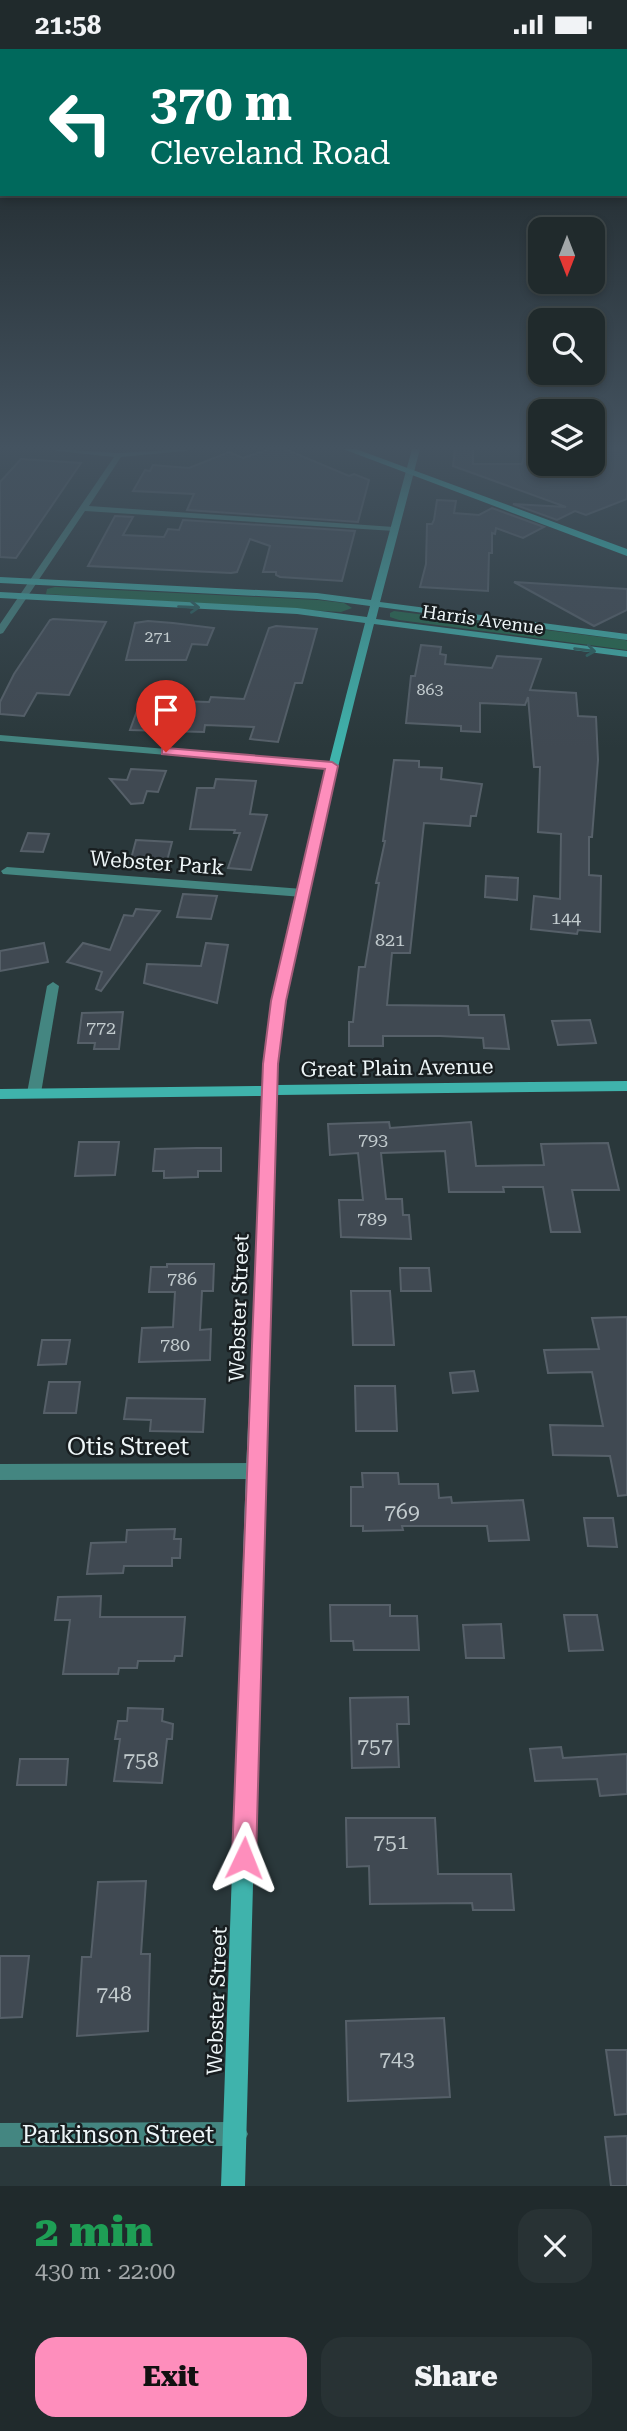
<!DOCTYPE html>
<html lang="en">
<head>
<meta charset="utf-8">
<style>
	:root { --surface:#202a2c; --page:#283234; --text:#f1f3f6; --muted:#a2a7a9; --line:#3d4648; --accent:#fe8ebc }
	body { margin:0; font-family:"Roboto Serif",serif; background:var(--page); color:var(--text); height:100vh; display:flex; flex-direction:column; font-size:26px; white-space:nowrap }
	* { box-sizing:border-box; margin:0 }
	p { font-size:23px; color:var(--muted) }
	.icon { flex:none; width:38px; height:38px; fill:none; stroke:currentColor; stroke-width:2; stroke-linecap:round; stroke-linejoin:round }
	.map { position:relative; height:2137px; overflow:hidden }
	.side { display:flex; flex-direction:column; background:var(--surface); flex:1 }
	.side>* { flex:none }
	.guide { position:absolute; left:0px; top:0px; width:628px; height:147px; box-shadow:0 4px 10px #0003,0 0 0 2px var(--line); background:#00695c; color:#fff; overflow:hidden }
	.needle { width:46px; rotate:180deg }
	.controls { position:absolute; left:528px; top:168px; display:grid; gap:14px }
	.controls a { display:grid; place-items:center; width:77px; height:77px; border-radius:14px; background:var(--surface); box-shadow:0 4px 10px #0003,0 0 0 2px var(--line); font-size:35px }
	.pin { position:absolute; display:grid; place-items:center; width:60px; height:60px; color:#fff; margin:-72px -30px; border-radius:50% 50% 50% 0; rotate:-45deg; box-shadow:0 0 7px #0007 }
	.pin .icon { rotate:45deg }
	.me { position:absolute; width:77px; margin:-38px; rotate:2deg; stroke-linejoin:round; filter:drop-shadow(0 0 5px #0008) }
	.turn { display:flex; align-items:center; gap:24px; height:147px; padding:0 35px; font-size:32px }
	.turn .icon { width:91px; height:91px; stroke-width:2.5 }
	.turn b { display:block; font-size:49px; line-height:60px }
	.round { display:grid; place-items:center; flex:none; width:74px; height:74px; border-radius:21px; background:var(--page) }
	.head { display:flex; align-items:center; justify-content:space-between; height:119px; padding:0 35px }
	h1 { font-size:42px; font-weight:800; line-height:52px; color:#1e9e55 }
	.action { display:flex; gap:14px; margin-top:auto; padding:14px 35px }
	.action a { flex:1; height:80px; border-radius:21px; background:var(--accent); color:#111; font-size:28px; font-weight:800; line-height:80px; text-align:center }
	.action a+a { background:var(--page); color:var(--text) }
	.status { display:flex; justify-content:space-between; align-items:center; height:49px; padding:0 35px; background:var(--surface); direction:ltr }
	.status svg { height:19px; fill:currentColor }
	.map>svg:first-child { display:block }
</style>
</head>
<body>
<div class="status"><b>21:58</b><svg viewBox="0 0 49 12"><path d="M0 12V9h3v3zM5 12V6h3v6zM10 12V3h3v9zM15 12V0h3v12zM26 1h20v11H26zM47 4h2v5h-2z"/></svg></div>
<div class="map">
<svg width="627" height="2137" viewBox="0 0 627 2137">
	<rect width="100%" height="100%" fill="#2a383b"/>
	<g fill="#226a4c">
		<polygon points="55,538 318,551 344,554 352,559 341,563 46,545 47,540"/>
		<polygon points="394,562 625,591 627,592 627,601 399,571 390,568 390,564"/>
	</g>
	<g fill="#404952" stroke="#566069" stroke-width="2">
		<polygon points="270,400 285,400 349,427 354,425 369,431 358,473 187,461 194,445 133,442 145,421 150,422 153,416 189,419 229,403 243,409"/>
		<polygon points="455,400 473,400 473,415 522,415 525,400 541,400 541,415 596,415 599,401 627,400 627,450 586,466 575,462 557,471 513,455 566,458 453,417"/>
		<polygon points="21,410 81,414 16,509 0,508 0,433"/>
		<polygon points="437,451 456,452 454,464 479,466 492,459 544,478 523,489 496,479 495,485 492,484 492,504 489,504 488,542 420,538 426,515 427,475 432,475 434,471"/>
		<polygon points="115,467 133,468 123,486 164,488 168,480 179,481 183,471 355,482 342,532 280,528 276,526 276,523 263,523 270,497 250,490 237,523 231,524 88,517"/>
		<polygon points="514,533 627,540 627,561 594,577"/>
		<polygon points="53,570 106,573 69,646 37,644 24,667 0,665 0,653 14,625 50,571"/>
		<polygon points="148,572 173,574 214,579 207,596 192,595 186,611 126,611 135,574"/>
		<polygon points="276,577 317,580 302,634 295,634 278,693 250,690 254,678 205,676 204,683 130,681 141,651 209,653 211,648 244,650 269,579"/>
		<polygon points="421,596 441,598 440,605 446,606 445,615 492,619 497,607 541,610 530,641 576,644 578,667 596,668 598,711 592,788 589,788 589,826 601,827 600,883 578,881 577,885 531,880 534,847 560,850 561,785 538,783 540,718 534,718 528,648 525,656 480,654 480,683 461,682 461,677 406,674 411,627 415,627"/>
		<polygon points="394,711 419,712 419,718 442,719 441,730 482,735 476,767 471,767 470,777 424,774 410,904 392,904 387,956 468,957 469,966 504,966 509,1000 484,999 483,989 440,987 383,987 383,997 349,997 349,973 353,973 359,918 365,918 379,834 376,834 385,792 383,792"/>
		<polygon points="131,720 166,722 158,743 147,742 143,754 131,755 110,730 127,731"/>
		<polygon points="216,730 256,732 250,765 267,766 251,821 228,819 240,784 234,784 235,781 190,780 197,739 214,739"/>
		<polygon points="28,784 49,785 43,803 21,802"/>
		<polygon points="136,791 172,793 167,812 131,810"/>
		<polygon points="486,827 518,829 517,851 485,848"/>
		<polygon points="183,845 217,847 211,870 177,868"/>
		<polygon points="136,860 160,862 101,942 96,940 102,923 67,913 83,894 110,901 124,866 133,867"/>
		<polygon points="44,894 48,913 0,922 0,902"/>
		<polygon points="206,894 228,896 217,954 144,934 147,915 201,917"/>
		<polygon points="123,963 119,1000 94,1000 95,994 78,994 82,964"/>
		<polygon points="590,971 596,994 558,996 552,972"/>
		<polygon points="389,1073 390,1079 471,1073 476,1117 544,1116 541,1095 608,1094 619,1141 572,1141 580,1183 551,1183 543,1138 503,1138 504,1143 449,1143 445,1102 381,1104 386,1150 402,1150 403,1166 409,1166 411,1190 341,1188 339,1151 363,1151 358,1104 330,1106 328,1075"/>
		<polygon points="79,1093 119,1093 115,1126 75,1127"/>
		<polygon points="196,1099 221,1099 221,1122 198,1122 198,1128 164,1129 164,1122 153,1122 155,1100"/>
		<polygon points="167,1215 214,1215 213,1242 202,1242 200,1281 211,1280 210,1311 139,1313 142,1279 173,1278 175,1243 149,1243 151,1218 167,1218"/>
		<polygon points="400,1219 429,1219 431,1242 401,1242"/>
		<polygon points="351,1242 390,1242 394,1296 353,1296"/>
		<polygon points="627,1268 627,1446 618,1447 610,1407 553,1406 550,1376 603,1377 592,1323 548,1324 544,1301 599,1300 592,1269"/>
		<polygon points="42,1291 70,1291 66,1315 38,1316"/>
		<polygon points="474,1322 478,1342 453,1344 450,1324"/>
		<polygon points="49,1333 80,1333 76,1364 44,1364"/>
		<polygon points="355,1337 395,1337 397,1382 356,1382"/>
		<polygon points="127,1349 205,1350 203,1383 150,1382 151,1371 124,1370"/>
		<polygon points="362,1424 398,1424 399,1435 438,1435 439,1449 451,1448 452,1454 523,1451 529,1491 489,1492 487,1477 402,1477 403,1481 363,1482 363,1477 351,1477 351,1438 363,1438"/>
		<polygon points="584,1469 613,1469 617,1498 588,1497"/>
		<polygon points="175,1480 174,1490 181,1490 180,1509 172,1509 172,1517 124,1517 123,1524 87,1525 91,1494 126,1493 127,1481"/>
		<polygon points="101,1547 100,1568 185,1568 182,1607 175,1607 174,1612 138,1612 137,1619 119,1619 118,1625 63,1625 70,1571 55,1571 58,1548"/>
		<polygon points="330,1556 390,1556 390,1567 417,1567 419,1601 354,1601 353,1592 331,1592"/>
		<polygon points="564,1566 597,1566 603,1601 569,1602"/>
		<polygon points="501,1575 504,1609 466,1609 463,1576"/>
		<polygon points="408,1648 409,1675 397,1675 399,1718 352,1719 350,1649"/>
		<polygon points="128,1659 163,1660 162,1672 173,1675 172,1690 167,1690 162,1734 114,1732 120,1690 115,1690 118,1672 127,1672"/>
		<polygon points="561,1698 563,1709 627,1705 627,1745 600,1747 597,1730 535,1732 530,1700"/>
		<polygon points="20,1710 68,1710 66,1736 17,1736"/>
		<polygon points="346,1769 435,1769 438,1825 511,1825 514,1861 473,1861 472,1854 370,1855 369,1817 347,1818"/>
		<polygon points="146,1832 141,1905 150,1905 148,1982 77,1987 82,1908 91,1908 98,1833"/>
		<polygon points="0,1907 29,1907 22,1968 0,1969"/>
		<polygon points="444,1969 450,2048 348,2052 346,1972"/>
		<polygon points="606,2001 627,2001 627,2065 615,2066"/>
		<polygon points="627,2087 627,2137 611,2137 605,2088"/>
	</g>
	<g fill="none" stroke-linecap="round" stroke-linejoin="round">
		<g fill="#448681" fill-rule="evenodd">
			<polygon points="53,400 119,404 189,400 185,402 121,408 89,457 394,478 398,480 394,482 85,462 3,584 0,585 0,575 114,408 57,402"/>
			<polygon points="0,686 332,714 337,717 332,720 0,692"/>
			<polygon points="7,818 303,840 309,844 303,848 3,825 1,822"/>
			<polygon points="53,933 59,937 41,1044 34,1049 27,1044 47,937"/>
			<polygon points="255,1414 261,1416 264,1422 261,1428 255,1430 0,1431 0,1415"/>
			<polygon points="236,2073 244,2077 248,2085 244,2093 236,2097 0,2098 0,2074"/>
		</g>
		<path fill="#3fb3ac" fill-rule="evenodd" d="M 412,400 L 420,400 L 380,553 L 627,585 L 627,591 L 379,558 L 376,570 L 627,602 L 627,608 L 374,575 C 351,664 329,753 309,843 C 295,908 280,970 277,1036 L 627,1032 L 627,1042 L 277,1046 L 264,1422 L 245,2137 L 221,2137 L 246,1422 L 263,1047 L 0,1050 L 0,1040 L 263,1037 C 266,972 282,911 297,848 C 318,756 341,665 365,574 L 297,565 L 0,549 L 0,543 L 297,559 L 367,568 L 370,557 L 317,550 L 0,534 L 0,528 L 317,544 L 371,551 Z"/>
		<polygon fill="#30d6cd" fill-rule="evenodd" points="343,400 356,400 627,500 627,507"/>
	</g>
	<defs><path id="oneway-shaft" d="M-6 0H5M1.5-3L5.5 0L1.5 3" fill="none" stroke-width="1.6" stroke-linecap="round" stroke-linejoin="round" transform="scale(1.75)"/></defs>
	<g stroke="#2a615f">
		<use href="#oneway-shaft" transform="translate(189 558) rotate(2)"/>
		<use href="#oneway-shaft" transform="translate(585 601) rotate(7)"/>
	</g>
	<linearGradient id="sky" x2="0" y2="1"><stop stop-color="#171f20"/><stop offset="0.57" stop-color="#445360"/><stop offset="1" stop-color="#445360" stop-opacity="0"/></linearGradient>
	<rect width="627" height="699" fill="url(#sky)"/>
	<polygon fill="#fe8ebc" stroke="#a55c7a" stroke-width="2" points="166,699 332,713 338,717 286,952 278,1015 256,1809 252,1818 244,1821 235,1818 232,1809 263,1015 271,952 325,720 162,705 162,700"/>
	<g text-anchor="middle" stroke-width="5" stroke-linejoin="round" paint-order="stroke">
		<g font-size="16" fill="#c2cbce">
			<text x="158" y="593">271</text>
			<text x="430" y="646">863</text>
		</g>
		<g font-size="18" fill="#eef6f8" stroke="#181e20">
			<text transform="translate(483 571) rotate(8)" y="6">Harris Avenue</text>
		</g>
		<g font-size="18" fill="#c2cbce">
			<text x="566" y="875">144</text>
			<text x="390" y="897">821</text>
			<text x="101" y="985">772</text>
			<text x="373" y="1097">793</text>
			<text x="372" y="1176">789</text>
			<text x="182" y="1236">786</text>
			<text x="175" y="1302">780</text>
		</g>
		<g font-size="21" fill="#eef6f8" stroke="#181e20">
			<text transform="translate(157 814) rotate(4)" y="7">Webster Park</text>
			<text transform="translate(397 1019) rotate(-1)" y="7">Great Plain Avenue</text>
			<text transform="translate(239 1259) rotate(-88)" y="7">Webster Street</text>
			<text transform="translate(217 1952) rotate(-88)" y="7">Webster Street</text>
		</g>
		<g font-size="21" fill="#c2cbce">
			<text x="402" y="1470">769</text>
			<text x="375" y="1704">757</text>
			<text x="141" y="1718">758</text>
			<text x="391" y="1800">751</text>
			<text x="114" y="1952">748</text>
			<text x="397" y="2017">743</text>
		</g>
		<g font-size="24" fill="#eef6f8" stroke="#181e20">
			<text x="128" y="1406">Otis Street</text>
			<text x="118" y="2094">Parkinson Street</text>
		</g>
	</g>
</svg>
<div class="controls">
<a><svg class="needle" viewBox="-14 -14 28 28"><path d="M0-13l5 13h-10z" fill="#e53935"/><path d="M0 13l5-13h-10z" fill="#a2a7a9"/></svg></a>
<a><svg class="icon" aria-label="search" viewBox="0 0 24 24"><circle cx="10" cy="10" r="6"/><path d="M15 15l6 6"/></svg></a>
<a><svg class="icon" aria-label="layers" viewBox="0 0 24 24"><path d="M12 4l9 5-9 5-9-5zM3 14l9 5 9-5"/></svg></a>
</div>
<div class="pin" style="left:166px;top:703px;background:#d93025"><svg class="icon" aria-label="arrive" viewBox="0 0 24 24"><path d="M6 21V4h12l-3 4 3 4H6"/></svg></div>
<svg class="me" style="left:244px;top:1809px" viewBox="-20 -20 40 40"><path d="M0-17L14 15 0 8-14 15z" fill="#fe8ebc" stroke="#fff" stroke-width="4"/></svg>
<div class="guide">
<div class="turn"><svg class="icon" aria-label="left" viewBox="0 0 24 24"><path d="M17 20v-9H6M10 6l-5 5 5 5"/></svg><div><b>370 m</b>Cleveland Road</div></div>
</div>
</div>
<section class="side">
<div class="head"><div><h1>2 min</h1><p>430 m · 22:00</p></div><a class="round"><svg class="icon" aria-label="close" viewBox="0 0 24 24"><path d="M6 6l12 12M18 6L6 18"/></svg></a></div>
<div class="action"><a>Exit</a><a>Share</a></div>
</section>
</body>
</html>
